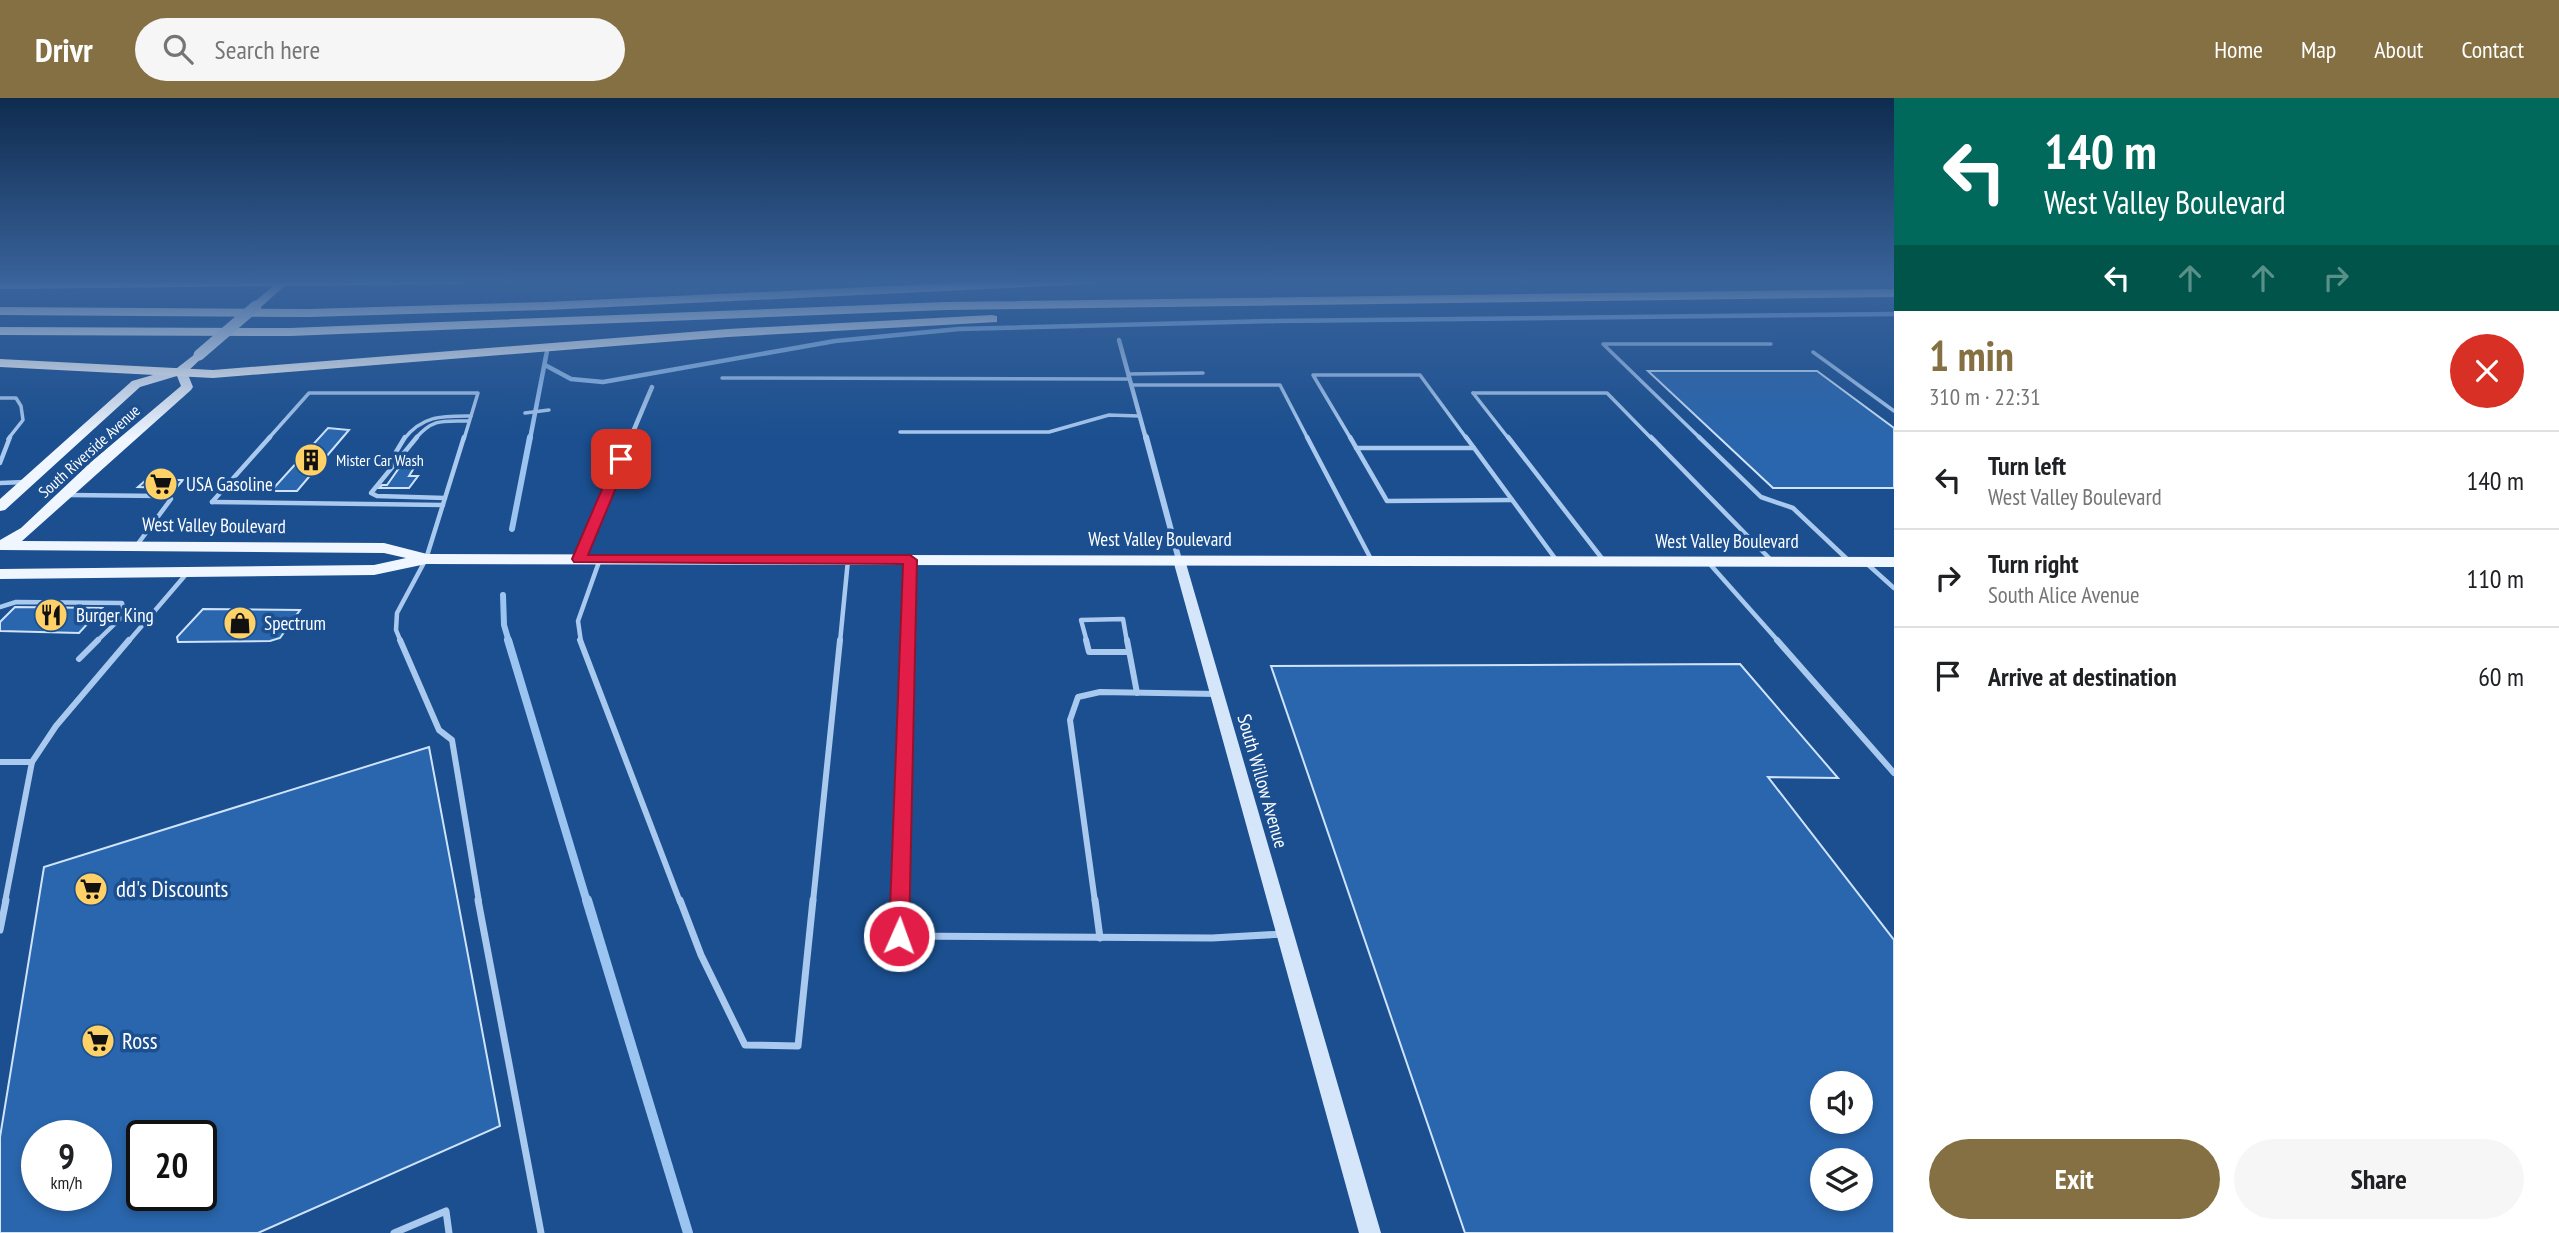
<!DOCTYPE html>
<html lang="en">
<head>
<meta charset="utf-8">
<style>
	:root { --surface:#fff; --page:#f6f6f6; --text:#202124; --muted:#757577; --line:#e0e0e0; --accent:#847042 }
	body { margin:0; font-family:"PT Sans Narrow",sans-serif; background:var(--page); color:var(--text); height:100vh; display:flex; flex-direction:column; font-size:26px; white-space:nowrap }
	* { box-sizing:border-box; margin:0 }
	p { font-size:23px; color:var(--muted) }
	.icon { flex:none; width:38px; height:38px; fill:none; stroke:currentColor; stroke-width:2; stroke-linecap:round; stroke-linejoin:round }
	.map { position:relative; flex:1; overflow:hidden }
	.panel { display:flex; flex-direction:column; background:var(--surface); width:665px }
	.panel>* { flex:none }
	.guide { background:#00695c; color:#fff; overflow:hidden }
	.tools { position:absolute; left:1810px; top:973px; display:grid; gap:14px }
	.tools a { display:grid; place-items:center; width:63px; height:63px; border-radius:50%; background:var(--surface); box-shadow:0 4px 10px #0003; font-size:35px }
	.speed { position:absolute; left:21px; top:1022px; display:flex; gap:14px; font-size:35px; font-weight:700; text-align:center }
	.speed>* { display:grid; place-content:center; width:91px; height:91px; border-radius:50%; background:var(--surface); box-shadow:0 4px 10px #0003; line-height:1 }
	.speed small { font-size:18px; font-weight:400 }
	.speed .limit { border:4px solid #111; border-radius:10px; background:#fff; color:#111 }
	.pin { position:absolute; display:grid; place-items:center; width:60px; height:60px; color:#fff; margin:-30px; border-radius:14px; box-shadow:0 4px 10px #0006 }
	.me { position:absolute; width:77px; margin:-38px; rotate:2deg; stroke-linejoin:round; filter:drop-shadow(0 0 5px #0008) }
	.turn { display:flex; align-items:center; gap:24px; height:147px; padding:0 35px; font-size:32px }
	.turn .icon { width:91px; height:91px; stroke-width:2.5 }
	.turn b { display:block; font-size:49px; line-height:60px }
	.lanes { display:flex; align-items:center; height:66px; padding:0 35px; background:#0003; justify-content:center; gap:35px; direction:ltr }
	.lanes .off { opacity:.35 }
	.round { display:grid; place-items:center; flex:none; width:74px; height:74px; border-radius:37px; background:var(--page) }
	.head { display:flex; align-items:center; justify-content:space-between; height:119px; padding:0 35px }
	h1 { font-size:42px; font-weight:700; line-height:52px; color:var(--accent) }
	.primary-button { display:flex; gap:14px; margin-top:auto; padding:14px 35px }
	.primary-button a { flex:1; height:80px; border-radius:42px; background:var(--accent); color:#fff; font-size:28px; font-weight:700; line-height:80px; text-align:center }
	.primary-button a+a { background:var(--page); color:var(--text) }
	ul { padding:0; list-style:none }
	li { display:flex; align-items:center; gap:21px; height:98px; padding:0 35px; border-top:2px solid var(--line) }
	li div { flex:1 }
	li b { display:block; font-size:26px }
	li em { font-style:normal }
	header { display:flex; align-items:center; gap:42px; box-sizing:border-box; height:98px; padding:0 35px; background:var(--accent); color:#fff }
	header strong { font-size:33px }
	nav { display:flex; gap:38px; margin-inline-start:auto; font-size:24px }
	.search { width:490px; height:63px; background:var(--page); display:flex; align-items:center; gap:18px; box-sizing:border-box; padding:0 24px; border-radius:38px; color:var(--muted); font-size:26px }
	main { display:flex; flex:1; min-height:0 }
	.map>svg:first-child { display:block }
</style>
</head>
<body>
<header>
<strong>Drivr</strong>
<div class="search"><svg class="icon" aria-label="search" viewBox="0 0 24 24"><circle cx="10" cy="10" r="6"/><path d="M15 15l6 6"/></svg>Search here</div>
<nav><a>Home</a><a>Map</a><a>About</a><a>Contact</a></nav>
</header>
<main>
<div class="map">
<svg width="1894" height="1135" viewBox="0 0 1894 1135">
	<rect width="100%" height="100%" fill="#1b4f8f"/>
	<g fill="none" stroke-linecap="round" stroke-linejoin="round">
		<g stroke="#9cc4f0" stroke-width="4.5">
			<polyline points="545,267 571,281 603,284 835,243 959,231 1276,223 1894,216"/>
			<polyline points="530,341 547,253"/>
		</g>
		<g stroke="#9cc4f0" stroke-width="6">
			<polyline points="512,431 530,339"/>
			<polyline points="503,497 504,527 509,544"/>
		</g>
		<polyline stroke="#9cc4f0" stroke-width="8" points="508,542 587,804"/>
		<polyline stroke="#9cc4f0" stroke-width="10" points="587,802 688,1135"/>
	</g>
	<g fill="#2a66ad" stroke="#cfe3fa" stroke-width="2" fill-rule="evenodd">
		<polygon points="1648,273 1817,273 1894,330 1894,390 1773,390"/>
		<polygon points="328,330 349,332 297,393 271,393"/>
		<polygon points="399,370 414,370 409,378 418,378 409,390 379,390 382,387 387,387"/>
		<polygon points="146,382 183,382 176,390 138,389"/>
		<polygon points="15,509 102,510 79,535 0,533 0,524"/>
		<polygon points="203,511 300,512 280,540 270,543 178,544 177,539"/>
		<path d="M 1740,566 L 1838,680 L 1768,679 L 1894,842 L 1894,1135 L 1465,1135 L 1271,568 ZM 1822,985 L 1860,985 L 1860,1024 L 1822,1024 ZM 1822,1062 L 1860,1062 L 1860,1101 L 1822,1101 Z"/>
		<path d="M 429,649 L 500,1028 L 258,1135 L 0,1135 L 0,1039 L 44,769 ZM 37,1038 L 96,1038 L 96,1097 L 37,1097 ZM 142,1038 L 201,1038 L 201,1097 L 142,1097 Z"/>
	</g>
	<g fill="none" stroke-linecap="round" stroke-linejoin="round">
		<g stroke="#a9c9ee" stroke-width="3.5">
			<polyline points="1813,254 1894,313"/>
			<polyline points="1128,276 1203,275"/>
			<polyline points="722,280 1129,281"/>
			<polyline points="1131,287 1280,287 1308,341"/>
			<polyline points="1473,295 1607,295 1652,341"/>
			<polyline points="1473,295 1509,341"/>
			<polyline points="0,300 16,300 21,308 23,322 8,341"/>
			<polyline points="525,315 549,312"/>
			<polyline points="900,334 1049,334 1109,317 1139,318"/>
			<polyline points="268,341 309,295 478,295 464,341"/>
			<path d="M 404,341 C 423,317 442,318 471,318"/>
			<path d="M 415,341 C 433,320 443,323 469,323"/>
			<polyline points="1351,341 1313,277 1420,277 1467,341"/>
			<polyline points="1701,341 1603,246 1771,246"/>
		</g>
		<g stroke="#a9c9ee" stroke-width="4.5">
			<polyline points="417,339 371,395 377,398 445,400"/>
			<polyline points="1307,339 1372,463"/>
			<polyline points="1350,339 1387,403 1512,402"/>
			<polyline points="1466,339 1557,463"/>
			<polyline points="1508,339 1604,463"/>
			<polyline points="1651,339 1771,462"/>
			<polyline points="1699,339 1761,399 1793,410 1848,462"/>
			<polyline points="1356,350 1474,350"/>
			<polyline points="0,365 10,339"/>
			<polyline points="393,367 396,354 405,339"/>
			<polyline points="0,385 25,384"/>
			<polyline points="68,397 161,398 171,401 137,447"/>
			<polyline points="212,404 270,339"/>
			<polyline points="212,404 443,407"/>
			<polyline points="1708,464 1779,544"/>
			<polyline points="1865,464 1894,490"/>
			<polyline points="0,509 16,504 122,505 125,516 96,544"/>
			<polyline points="128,544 188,474"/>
			<polyline points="401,544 396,532 397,515 426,461 464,339"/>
			<polyline points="581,544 578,523 600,461"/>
			<polyline points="840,544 848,462"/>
			<polyline points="908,544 910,462"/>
			<polyline points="1087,544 1081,522 1123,521 1127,544"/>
		</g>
		<g stroke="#a9c9ee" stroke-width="6">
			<polyline points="400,542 439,632 452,642 479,804"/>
			<polyline points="580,542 680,804"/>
			<polyline points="1086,542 1089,554 1129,554"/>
			<polyline points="1127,542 1137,595"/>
			<polyline points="1777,542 1894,675"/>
			<polyline points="79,561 98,542"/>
			<polyline points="0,664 32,664"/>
			<polyline points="5,804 32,664 56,628 129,542"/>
			<polyline points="813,804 840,542"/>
			<polyline points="900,804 908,542"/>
			<polyline points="1095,804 1070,622 1078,599 1100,594 1217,596"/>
		</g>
		<g stroke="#a9c9ee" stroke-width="7">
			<polyline points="478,802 541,1135"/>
			<polyline points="680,802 701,857 745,947 798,948 813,802"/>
			<polyline points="900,802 899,838 1212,840 1283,836"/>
			<polyline points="1095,802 1100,840"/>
			<polyline points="0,832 6,802"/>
			<polyline points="394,1135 446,1113 449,1135"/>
		</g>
		<g stroke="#a9c9ee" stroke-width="4.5">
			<polyline points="1119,242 1146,341"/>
			<polyline points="630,341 652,289"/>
		</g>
		<g stroke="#a9c9ee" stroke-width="6">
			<polyline points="1146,339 1179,462"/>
			<polyline points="579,461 631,339"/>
		</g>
		<polygon fill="#d6e6fa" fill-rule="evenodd" points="1179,458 1185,462 1381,1135 1359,1135 1173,462"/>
		<g fill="#f0f6ff" fill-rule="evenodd">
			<polygon points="280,182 291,182 260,210 252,210 252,206"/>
			<polygon points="199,253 205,257 187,274 193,289 191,292 22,443 384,445 427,456 1894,459 1894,469 426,466 374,477 0,481 0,471 374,467 406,460 384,455 0,452 0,442 21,430 91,364 181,288 177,278 140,289 5,412 0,413 0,401 132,283 177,270"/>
		</g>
		<g fill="#fff" fill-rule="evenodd">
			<polygon points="150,182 468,182 462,186 0,191 0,183"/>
			<polygon points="1019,182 1096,182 1090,186 546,212 309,219 0,217 0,209 309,211 546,204"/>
			<polygon points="1894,191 1894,199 945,212 290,238 0,237 0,229 290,230 945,204"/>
			<polygon points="992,217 997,218 997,224 728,239 213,280 0,269 0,261 213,272 728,231"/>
		</g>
		<polyline stroke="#f0f6ff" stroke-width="11" points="199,257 256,208"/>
	</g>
	<linearGradient id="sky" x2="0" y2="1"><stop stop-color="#0f2b4f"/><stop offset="0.54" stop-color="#39639b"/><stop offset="1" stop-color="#39639b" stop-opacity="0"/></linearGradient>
	<rect width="1894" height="340" fill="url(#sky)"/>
	<polygon fill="#e11d48" stroke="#92132f" stroke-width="2" points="621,358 628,361 588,457 910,457 917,462 909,838 906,844 899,847 892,844 889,838 903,466 574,464 572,461 615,361"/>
	<defs>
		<symbol id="building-disc" viewBox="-11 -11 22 22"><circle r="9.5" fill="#ffd166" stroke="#1b4f8f"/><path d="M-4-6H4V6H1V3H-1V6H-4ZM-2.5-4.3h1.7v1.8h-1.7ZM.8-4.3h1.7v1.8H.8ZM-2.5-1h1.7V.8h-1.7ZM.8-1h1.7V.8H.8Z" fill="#111"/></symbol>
		<symbol id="supermarket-disc" viewBox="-11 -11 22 22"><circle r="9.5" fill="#ffd166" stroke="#1b4f8f"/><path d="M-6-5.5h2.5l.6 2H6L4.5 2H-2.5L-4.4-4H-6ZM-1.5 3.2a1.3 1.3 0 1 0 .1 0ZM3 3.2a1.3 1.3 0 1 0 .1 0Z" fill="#111"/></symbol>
		<symbol id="restaurant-disc" viewBox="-11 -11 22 22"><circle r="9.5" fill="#ffd166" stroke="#1b4f8f"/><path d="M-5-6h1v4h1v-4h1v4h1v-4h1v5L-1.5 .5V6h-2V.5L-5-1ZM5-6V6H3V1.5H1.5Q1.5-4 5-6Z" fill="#111"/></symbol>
		<symbol id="shop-disc" viewBox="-11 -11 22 22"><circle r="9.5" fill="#ffd166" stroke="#1b4f8f"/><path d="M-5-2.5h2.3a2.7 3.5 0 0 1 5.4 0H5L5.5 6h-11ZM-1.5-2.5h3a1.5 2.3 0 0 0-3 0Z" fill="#111"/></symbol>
	</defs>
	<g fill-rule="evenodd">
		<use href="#building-disc" x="292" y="343" width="38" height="38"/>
		<use href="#supermarket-disc" x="142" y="367" width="38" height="38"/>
		<use href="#restaurant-disc" x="32" y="498" width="38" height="38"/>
		<use href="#shop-disc" x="221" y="506" width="38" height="38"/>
		<use href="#supermarket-disc" x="72" y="772" width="38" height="38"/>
		<use href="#supermarket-disc" x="79" y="924" width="38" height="38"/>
	</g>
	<g text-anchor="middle" stroke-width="7" stroke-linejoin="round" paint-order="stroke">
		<g font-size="16" fill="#fff" stroke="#1b4f8f">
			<text transform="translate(89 353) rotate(-42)" y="6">South Riverside Avenue</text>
		</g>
		<g font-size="16" fill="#fff" stroke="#1b4f8f" text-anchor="start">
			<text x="336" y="368">Mister Car Wash</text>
		</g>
		<g font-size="19" fill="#fff" stroke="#1b4f8f" text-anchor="start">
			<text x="186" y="393">USA Gasoline</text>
			<text x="76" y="524">Burger King</text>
			<text x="264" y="532">Spectrum</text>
		</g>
		<g font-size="19" fill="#fff" stroke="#1b4f8f">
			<text transform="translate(214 427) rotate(1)" y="7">West Valley Boulevard</text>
			<text x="1160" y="448">West Valley Boulevard</text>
			<text x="1727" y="450">West Valley Boulevard</text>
			<text transform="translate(1263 683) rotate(74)" y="7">South Willow Avenue</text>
		</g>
		<g font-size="23" fill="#fff" stroke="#1b4f8f" text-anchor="start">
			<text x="116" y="799">dd's Discounts</text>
			<text x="122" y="951">Ross</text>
		</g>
	</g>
</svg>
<div class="tools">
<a><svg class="icon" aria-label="sound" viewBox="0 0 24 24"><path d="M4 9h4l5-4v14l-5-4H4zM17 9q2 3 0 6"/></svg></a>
<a><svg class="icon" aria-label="layers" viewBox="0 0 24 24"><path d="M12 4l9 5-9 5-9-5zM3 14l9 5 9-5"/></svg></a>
</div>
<div class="speed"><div>9<small>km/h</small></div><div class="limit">20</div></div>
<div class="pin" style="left:621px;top:361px;background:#d93025"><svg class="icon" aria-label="arrive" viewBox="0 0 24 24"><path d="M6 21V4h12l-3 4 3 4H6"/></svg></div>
<svg class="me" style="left:899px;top:838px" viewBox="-20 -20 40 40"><circle r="17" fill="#e11d48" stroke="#fff" stroke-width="3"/><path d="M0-11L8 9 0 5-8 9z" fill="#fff"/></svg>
</div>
<section class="panel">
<div class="guide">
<div class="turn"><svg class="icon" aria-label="left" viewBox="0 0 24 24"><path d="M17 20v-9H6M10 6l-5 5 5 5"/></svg><div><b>140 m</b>West Valley Boulevard</div></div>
<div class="lanes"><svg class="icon" aria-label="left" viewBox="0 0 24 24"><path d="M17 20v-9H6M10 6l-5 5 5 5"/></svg><svg class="icon off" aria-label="ahead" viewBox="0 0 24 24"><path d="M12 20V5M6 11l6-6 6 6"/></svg><svg class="icon off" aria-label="ahead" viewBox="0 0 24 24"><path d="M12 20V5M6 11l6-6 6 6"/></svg><svg class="icon off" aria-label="right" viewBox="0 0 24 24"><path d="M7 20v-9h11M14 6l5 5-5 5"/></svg></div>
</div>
<div class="head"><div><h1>1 min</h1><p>310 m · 22:31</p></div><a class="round" style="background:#d93025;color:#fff"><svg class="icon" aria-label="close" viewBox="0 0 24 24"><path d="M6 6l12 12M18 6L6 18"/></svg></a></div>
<ul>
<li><svg class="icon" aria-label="left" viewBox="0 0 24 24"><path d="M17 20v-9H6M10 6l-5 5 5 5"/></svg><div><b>Turn left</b><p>West Valley Boulevard</p></div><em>140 m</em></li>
<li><svg class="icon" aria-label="right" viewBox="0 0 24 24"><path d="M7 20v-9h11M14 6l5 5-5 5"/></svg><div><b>Turn right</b><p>South Alice Avenue</p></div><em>110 m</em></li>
<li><svg class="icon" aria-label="arrive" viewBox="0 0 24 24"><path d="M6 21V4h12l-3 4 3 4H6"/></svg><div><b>Arrive at destination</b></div><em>60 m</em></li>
</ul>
<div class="primary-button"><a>Exit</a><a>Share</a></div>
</section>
</main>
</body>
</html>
